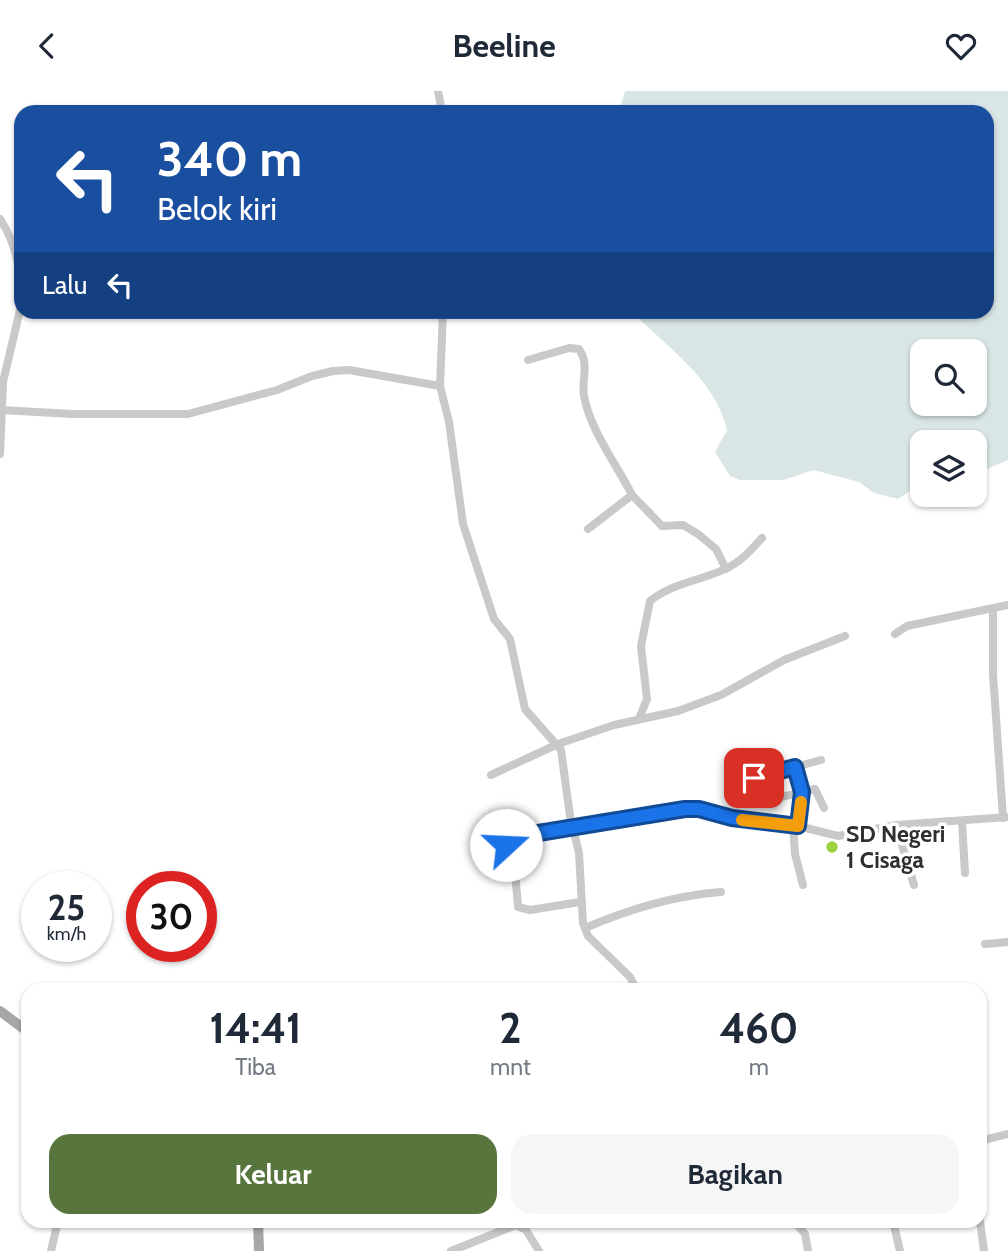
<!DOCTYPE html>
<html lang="id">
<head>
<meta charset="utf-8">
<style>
	:root { --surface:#fff; --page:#f6f6f7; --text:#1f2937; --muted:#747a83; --accent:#57753d }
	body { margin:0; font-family:Cabin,sans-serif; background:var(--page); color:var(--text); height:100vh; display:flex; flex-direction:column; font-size:26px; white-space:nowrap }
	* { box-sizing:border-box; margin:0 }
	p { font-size:23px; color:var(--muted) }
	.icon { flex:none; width:38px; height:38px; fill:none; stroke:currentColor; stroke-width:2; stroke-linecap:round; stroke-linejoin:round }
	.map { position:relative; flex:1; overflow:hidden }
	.details { position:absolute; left:21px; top:892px; width:966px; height:245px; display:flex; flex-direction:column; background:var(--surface); border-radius:21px; box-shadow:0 2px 5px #0004 }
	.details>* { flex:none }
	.top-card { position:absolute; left:14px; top:14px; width:980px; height:214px; border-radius:21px; box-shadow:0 2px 5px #0004; background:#1a4fa0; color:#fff; overflow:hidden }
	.fabs { position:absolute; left:910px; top:248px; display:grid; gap:14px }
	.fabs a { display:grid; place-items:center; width:77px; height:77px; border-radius:14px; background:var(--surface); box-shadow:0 2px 5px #0004; font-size:35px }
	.speed { position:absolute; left:21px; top:780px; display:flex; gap:14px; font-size:35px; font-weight:700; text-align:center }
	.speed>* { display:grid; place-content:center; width:91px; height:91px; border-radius:50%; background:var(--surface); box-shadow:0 2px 5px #0004; line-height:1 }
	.speed small { font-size:18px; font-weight:400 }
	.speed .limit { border:10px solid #d22; background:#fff; color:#111 }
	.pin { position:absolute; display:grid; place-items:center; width:60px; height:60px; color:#fff; margin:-30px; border-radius:14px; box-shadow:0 4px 10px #0006 }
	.me { position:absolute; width:77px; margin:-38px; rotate:70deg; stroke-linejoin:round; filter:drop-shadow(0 0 5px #0008) }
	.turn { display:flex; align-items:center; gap:24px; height:147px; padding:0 28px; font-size:32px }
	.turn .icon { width:91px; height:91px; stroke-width:2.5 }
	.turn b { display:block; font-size:49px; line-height:60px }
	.then { display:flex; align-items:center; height:66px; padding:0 28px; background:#0003; gap:14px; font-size:26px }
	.eta { display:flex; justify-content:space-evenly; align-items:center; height:119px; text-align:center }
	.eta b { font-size:42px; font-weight:800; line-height:49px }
	.cta { display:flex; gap:14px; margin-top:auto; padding:14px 28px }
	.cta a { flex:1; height:80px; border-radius:21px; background:var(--accent); color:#fff; font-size:28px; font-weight:800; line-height:80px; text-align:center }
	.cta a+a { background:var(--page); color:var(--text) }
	header { display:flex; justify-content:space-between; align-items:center; height:91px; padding:0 28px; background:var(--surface); font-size:32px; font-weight:800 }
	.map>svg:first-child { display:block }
</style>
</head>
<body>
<header><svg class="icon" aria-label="back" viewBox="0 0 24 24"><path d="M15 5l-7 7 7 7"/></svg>Beeline<svg class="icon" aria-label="heart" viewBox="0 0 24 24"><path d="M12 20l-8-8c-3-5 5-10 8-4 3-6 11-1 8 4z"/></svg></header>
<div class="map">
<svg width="1008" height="1160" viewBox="0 0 1008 1160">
	<rect width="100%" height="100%" fill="#fff"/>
	<path fill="#d9e6e5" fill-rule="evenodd" d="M 625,0 L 1008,0 L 1008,369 L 975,383 L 975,352 L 922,352 L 922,392 L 898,408 L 874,402 L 859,391 L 814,379 L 783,389 L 740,389 L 730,385 L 715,361 L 727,339 C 716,289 667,256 632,221 L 987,220 L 987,21 L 619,21 ZM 922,261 L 975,261 L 975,313 L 922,313 Z"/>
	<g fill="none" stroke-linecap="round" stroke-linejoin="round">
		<g stroke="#c9c9c9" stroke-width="8">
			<polyline points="438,0 442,21"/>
			<path d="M 0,128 C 13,147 19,171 21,194"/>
			<polyline points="443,220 440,295 449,331 463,433 494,528 510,548 525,618 561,659 570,725 579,762 583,832 588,845 630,886 637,900"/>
			<path d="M 528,269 L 569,257 L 579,258 C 590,274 581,289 584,305 C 590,339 617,374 632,404"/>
			<polyline points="1,319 73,323 188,323 277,299 312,285 333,280 349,279 440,295"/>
			<polyline points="0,363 3,291 20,219 21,196"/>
			<polyline points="588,438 632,404 662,435 683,434 698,443 716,458 726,478"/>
			<polyline points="993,518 993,583 1003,727"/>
			<polyline points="895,543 907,535 1008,514"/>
			<path d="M 639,628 L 647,608 L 641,555 L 650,510 C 672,492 700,490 725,478 C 741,471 751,459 762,447"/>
			<polyline points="795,676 802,701 798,735"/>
			<polyline points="491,684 558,653 614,634 678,620 721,604 784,569 845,545"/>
			<polyline points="754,687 821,669"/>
			<polyline points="761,711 815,698 824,717"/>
			<polyline points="962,731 965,782"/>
			<polyline points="896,734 914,794"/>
			<polyline points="793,735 795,763 803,794"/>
			<polyline points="580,811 530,819 518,816 515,780 507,751 514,746 685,718 699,717 732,728 798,735 838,745 896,734 1008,726"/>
			<path d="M 585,837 C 630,818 672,805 721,801"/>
			<polyline points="985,853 1008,851"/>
			<polyline points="980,1050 1008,1043"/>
			<polyline points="794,1130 805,1143 808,1160"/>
			<polyline points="893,1130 900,1160"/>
			<polyline points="980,1130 984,1160"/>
			<polyline points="51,1160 58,1130"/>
			<polyline points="451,1160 516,1134 526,1139 539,1160"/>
		</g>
		<g stroke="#a7a7a7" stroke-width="10">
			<polyline points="0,920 28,941"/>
			<polyline points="258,1130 259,1160"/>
		</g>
	</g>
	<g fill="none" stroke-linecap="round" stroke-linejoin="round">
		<defs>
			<polyline id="route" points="506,754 514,746 685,718 699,718 732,727 798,735 802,701 795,676 754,687"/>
		</defs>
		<use href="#route" stroke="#114b97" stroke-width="18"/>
		<use href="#route" stroke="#1a73e8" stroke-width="12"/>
		<polyline stroke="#f59e0b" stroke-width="12" points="742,729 798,735 801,711"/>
	</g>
	<circle fill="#9cd344" stroke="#fff" stroke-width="2.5" cx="832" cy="756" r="7"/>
	<g text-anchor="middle" stroke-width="7" stroke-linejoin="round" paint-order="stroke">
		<g font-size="23" font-weight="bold" fill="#2f2f2f" stroke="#fff" text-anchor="start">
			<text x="846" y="751">SD Negeri<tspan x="846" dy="26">1 Cisaga</tspan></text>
		</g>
	</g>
</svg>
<div class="fabs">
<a><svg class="icon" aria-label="search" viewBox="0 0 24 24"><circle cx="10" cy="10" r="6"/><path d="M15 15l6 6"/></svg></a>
<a><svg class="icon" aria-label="layers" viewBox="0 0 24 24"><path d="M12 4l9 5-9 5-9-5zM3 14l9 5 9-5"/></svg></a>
</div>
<div class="speed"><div>25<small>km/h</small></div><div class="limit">30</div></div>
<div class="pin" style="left:754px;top:687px;background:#d93025"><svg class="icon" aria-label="arrive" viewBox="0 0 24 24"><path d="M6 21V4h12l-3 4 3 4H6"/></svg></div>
<svg class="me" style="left:506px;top:754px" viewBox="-20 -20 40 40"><circle r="19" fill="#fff"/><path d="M0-13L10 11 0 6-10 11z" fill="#1a73e8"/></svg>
<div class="top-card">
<div class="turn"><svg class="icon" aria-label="left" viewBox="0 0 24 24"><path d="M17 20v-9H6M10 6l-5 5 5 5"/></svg><div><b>340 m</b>Belok kiri</div></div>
<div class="then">Lalu<svg class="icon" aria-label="left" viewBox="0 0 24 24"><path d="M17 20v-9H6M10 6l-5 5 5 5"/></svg></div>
</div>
<section class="details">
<div class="eta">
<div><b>14:41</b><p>Tiba</p></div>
<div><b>2</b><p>mnt</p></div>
<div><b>460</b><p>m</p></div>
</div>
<div class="cta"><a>Keluar</a><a>Bagikan</a></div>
</section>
</div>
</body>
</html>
